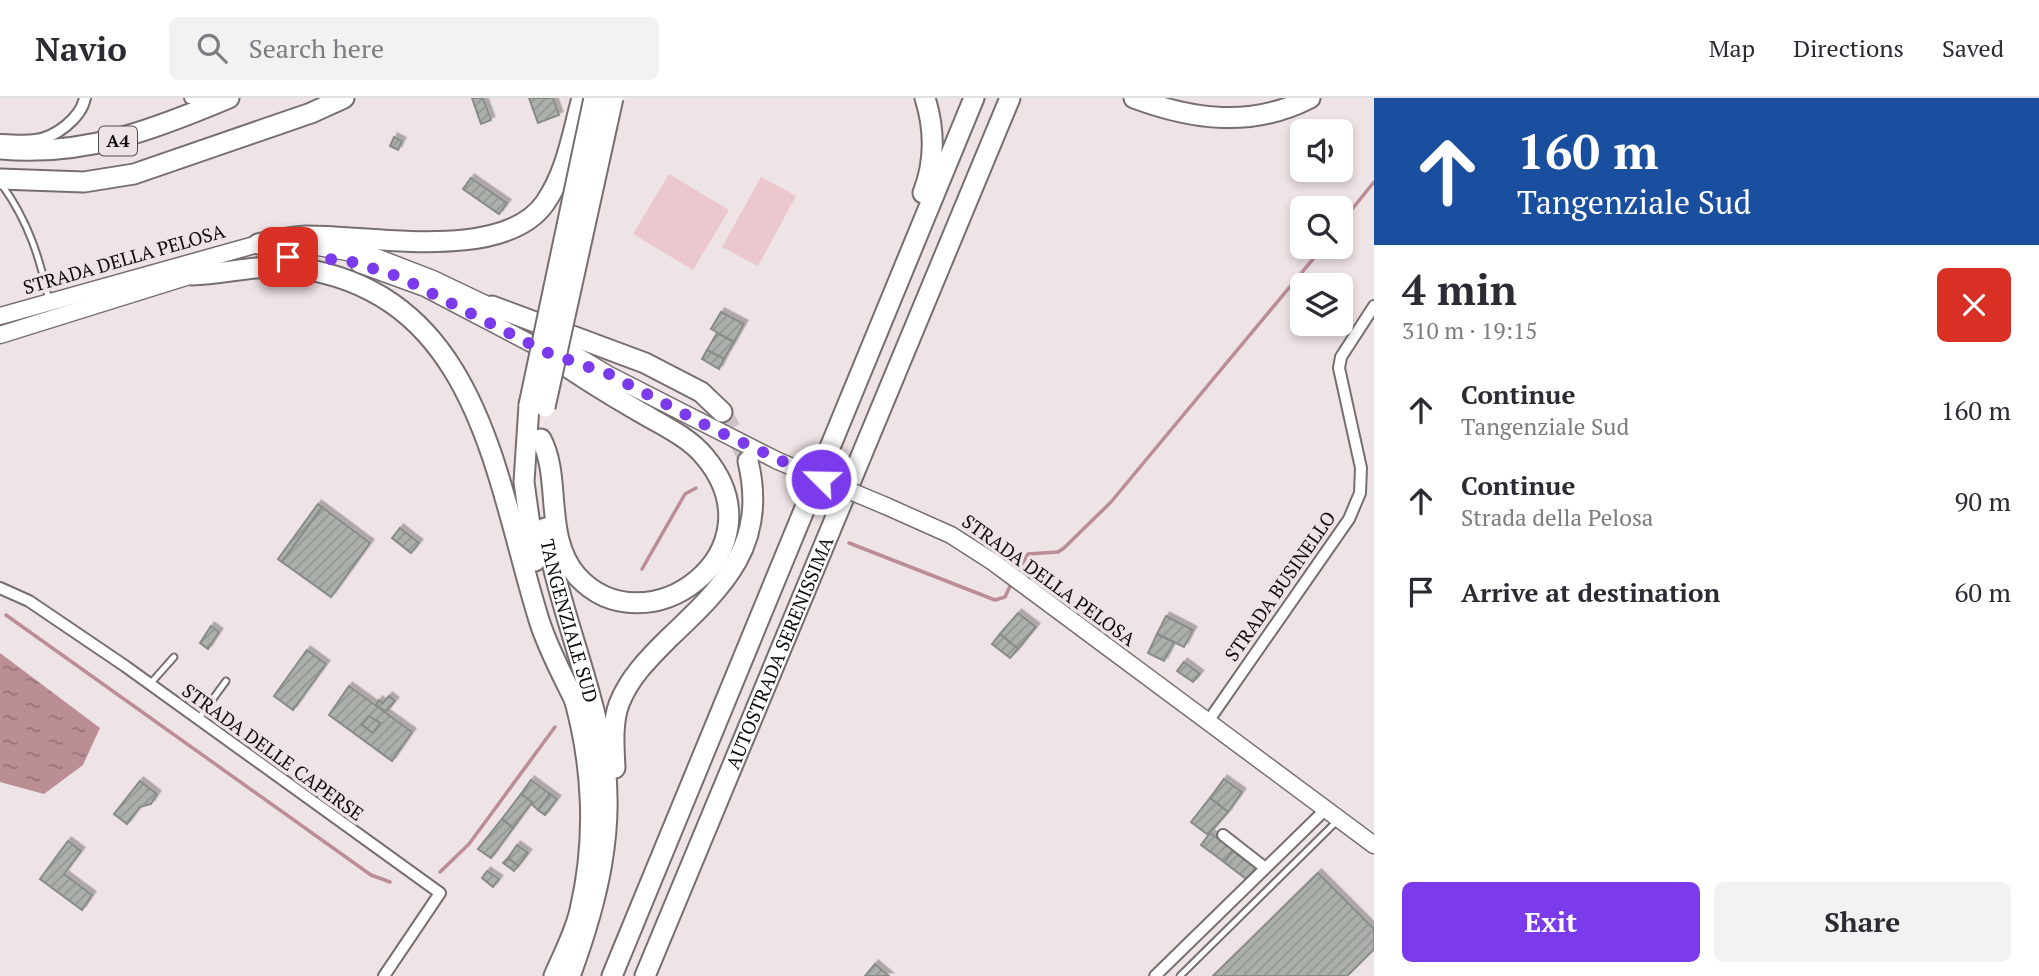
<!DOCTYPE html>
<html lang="en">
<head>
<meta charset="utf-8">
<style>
	:root { --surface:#fff; --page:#f2f2f3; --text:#2b2b33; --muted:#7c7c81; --line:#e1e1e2; --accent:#7c3aed }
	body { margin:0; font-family:"PT Serif",serif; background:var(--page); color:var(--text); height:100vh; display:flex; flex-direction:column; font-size:26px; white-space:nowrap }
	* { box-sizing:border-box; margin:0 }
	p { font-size:23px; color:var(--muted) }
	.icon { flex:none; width:38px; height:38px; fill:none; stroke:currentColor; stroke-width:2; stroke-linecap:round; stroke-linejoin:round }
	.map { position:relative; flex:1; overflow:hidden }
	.panel { display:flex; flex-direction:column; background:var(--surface); width:665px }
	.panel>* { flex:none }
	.guide { background:#1a4fa0; color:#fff; overflow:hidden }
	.buttons { position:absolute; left:1290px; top:21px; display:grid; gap:14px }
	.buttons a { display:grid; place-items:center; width:63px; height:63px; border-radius:10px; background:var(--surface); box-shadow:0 4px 10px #0003; font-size:35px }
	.pin { position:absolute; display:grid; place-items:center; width:60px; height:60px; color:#fff; margin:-30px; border-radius:14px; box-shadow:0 4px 10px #0006 }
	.me { position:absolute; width:77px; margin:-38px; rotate:293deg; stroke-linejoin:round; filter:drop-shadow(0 0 5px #0008) }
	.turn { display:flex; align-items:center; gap:24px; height:147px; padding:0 28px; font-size:32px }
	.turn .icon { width:91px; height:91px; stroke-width:2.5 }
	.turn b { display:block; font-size:49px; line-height:60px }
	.round { display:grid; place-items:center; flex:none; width:74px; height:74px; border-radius:10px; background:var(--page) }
	.headline { display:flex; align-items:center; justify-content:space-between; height:119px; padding:0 28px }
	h1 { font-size:42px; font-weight:700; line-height:52px }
	.primary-button { display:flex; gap:14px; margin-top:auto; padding:14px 28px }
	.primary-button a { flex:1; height:80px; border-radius:10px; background:var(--accent); color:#fff; font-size:28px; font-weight:700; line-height:80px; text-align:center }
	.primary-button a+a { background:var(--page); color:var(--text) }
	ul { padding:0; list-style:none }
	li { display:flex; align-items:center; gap:21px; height:91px; padding:0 28px }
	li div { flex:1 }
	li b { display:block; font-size:26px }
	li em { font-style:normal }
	header { display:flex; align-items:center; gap:42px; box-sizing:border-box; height:98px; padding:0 35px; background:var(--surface); border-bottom:2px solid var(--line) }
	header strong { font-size:33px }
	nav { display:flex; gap:38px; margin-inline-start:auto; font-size:24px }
	.search { width:490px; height:63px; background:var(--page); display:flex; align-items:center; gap:18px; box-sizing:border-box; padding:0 24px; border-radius:10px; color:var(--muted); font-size:26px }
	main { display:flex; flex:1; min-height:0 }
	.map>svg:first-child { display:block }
</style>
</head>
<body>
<header>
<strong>Navio</strong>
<div class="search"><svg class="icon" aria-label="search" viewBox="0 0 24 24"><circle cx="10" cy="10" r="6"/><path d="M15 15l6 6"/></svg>Search here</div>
<nav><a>Map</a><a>Directions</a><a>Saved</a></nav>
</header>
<main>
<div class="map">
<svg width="1374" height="878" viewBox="0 0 1374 878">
	<defs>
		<pattern id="water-ripples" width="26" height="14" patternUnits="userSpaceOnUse" patternTransform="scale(1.75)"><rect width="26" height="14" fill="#bb8e96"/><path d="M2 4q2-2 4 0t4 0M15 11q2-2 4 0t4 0" fill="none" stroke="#977279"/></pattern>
		<pattern id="building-hatch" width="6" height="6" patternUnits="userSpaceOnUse" patternTransform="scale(1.75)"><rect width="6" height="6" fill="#abb1aa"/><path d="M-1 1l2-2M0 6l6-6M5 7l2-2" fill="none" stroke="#929791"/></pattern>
		<filter id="shadow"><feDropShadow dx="3.5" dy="-3.5" stdDeviation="0" flood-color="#0004"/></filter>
	</defs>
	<rect width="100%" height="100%" fill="#eee3e5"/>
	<g fill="#ebc8cd">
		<polygon points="669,76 729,112 693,172 633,136"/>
		<polygon points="761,79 796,98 758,168 722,149"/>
	</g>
	<polygon fill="url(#water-ripples)" points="0,555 100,630 83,667 44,696 0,684"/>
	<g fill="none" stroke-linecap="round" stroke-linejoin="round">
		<g stroke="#bb8e96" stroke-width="3.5">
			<polyline points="1340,126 1374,84"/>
			<polyline points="849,445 995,502 1005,499 1012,484"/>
			<polyline points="642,471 685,396 696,390"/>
			<polyline points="1017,474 1028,456 1058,454 1064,450 1111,404 1323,149"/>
			<polyline points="6,517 371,777 390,784"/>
			<polyline points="440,774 469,746 555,629"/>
		</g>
	</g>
	<g fill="url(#building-hatch)" stroke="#878d86" stroke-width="2" filter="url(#shadow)">
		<polygon points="472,0 483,0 491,22 481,26"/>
		<polygon points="529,0 553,0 559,17 538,25"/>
		<polygon points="394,39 402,43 398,52 390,48"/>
		<polygon points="471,80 507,105 499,116 463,91"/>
		<polygon points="721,214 744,226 734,244 711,231"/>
		<polygon points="717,235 734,244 724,261 707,252"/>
		<polygon points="707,252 724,261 719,271 702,261"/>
		<polygon points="318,406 322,409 282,464 278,461"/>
		<polygon points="322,409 370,445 331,499 282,464"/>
		<polygon points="400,430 419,445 411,455 392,440"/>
		<polygon points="1018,515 1036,529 1018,551 1000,536"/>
		<polygon points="1166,518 1193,532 1184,549 1157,536"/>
		<polygon points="211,528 219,534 208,551 200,545"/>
		<polygon points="1000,536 1018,551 1010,560 992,546"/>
		<polygon points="1157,536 1174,544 1164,563 1148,555"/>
		<polygon points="307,552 326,566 293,612 274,598"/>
		<polygon points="1184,564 1200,576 1193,584 1177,573"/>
		<polygon points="349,588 412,634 392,663 329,617"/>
		<polygon points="389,598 395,603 386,614 376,607 379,602 383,605"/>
		<polygon points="369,618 380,625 373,635 362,627"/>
		<polygon points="1224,681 1242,694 1228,714 1210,700"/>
		<polygon points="531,682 550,696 538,712 521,696"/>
		<polygon points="140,683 157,696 151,706 140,709 127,726 114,716"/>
		<polygon points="521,696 532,704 513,730 502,721"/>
		<polygon points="550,696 557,701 545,717 538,712"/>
		<polygon points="1210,700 1228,714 1208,737 1191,724"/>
		<polygon points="502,721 513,730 491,760 478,751"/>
		<polygon points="1210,735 1234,752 1224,764 1201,747"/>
		<polygon points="68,743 81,753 64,776 92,797 82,812 40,781"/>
		<polygon points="517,747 528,755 518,768 508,760"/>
		<polygon points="1233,753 1256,770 1246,781 1224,764"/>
		<polygon points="508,760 518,768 514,773 503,765"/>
		<polygon points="487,773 499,781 493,789 482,780"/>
		<polygon points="1318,775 1374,831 1374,851 1347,878 1213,878"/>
		<polygon points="875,866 889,878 865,878"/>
	</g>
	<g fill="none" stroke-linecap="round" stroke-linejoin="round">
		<polyline stroke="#cdc3c5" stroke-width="19" stroke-dasharray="19 10" stroke-linecap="butt" points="722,314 745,355"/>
		<defs>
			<g id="lane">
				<path d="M 2,87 C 28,123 40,160 49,203"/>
				<polyline points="150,586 174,559"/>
				<polyline points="199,620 226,583"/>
				<polyline points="1180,878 1337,723"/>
			</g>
			<g id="street">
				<polyline points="190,0 212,5"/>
				<path d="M 0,42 C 11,42 24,44 35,42 C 55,40 81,20 85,0"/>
				<polyline points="0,490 29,503 125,568 440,795 384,878"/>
				<polyline points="1207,625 1349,421 1360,395 1361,370 1339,270 1341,259 1374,208"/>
				<polyline points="1223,737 1264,769"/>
				<polyline points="1155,878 1325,712"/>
			</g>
			<g id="secondary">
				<polyline points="359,166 425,190 551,256"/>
				<polyline points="0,218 258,146 318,149 376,159 433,181 500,213"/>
				<polyline points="0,237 202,174"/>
				<polyline points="550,242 609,277 778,363"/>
				<polyline points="886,408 951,437 993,464 1374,747"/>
			</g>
			<g id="highway">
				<path d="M 1134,0 C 1193,22 1252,30 1310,0"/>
				<path d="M 0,51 C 83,59 153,32 229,0"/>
				<polyline points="0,81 84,84 134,76 311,15 344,0"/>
				<path d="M 923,95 C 935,64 935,32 925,0"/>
				<path d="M 258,146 C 274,142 289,139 306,138 C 369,137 503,165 545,105 C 567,73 572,36 582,0"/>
				<path d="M 192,177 C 227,176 262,165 298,170 C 479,196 495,380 539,522 C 548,551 563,578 576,605"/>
				<polyline points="492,208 645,265 701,294 722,314"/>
				<polyline points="529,307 524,384 535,463"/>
				<path d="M 541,341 C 562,380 543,439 577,478 C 646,554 784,454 705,359 C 689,339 662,327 640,314 C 607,295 576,276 546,254"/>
				<path id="s1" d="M 545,430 C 558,506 589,577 603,653 C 616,731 597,805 570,878"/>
				<path d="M 615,670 C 614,649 612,625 619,606 C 629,580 648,561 667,542 C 724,488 768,447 748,363"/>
				<path d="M 554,878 C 563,857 575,835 580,812 C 597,740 593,664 572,593"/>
				<polyline points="612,878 974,0"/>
				<path id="s2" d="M 645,878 L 1010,0"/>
			</g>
		</defs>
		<use href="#lane" stroke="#776e6f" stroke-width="9"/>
		<use href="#street" stroke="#776e6f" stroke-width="14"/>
		<use href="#secondary" stroke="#776e6f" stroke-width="19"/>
		<use href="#highway" stroke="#776e6f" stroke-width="23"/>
		<use href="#lane" stroke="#fff" stroke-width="5"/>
		<use href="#street" stroke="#fff" stroke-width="10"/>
		<use href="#secondary" stroke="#fff" stroke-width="16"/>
		<use href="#highway" stroke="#fff" stroke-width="19"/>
		<defs>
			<polyline id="secondary-bridge" points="778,363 886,408"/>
			<g id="highway-bridge">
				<polyline points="529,307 594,0"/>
				<polyline points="545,309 613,0"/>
			</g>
		</defs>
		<use href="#secondary-bridge" stroke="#776e6f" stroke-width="19" stroke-linecap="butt"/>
		<use href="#highway-bridge" stroke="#776e6f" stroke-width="23" stroke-linecap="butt"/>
		<use href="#secondary-bridge" stroke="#fff" stroke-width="16"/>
		<use href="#highway-bridge" stroke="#fff" stroke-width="19"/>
	</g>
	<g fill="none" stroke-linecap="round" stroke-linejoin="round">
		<polyline stroke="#7c3aed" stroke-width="12" stroke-dasharray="0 21.6" points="288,159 346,162 400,179 546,254 609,276 709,329 821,381"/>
	</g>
	<g text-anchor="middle" stroke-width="7" stroke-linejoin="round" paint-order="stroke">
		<rect fill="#eee3e5" stroke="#534c4e" stroke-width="2" x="99" y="28.5" width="38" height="29" rx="5"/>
		<g font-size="18" font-weight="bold" fill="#100c0d">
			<text x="118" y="49">A4</text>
		</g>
		<g font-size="19" fill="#100c0d" stroke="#eee3e5">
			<text transform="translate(124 161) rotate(-16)" y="7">STRADA DELLA PELOSA</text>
			<text transform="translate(1049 482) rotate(36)" y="7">STRADA DELLA PELOSA</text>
			<text transform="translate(1280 488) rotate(-55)" y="7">STRADA BUSINELLO</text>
			<text dy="7" stroke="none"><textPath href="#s1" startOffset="96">TANGENZIALE SUD</textPath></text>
			<text dy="7" stroke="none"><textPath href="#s2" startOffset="350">AUTOSTRADA SERENISSIMA</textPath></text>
			<text transform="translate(273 654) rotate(36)" y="7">STRADA DELLE CAPERSE</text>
		</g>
	</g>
</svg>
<div class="buttons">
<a><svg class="icon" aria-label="sound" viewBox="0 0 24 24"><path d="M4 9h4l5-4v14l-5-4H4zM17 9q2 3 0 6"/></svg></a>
<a><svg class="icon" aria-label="search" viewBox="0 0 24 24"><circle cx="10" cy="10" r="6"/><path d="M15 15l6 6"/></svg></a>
<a><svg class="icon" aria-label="layers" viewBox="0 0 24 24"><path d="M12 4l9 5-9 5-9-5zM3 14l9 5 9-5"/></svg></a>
</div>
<div class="pin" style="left:288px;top:159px;background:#d93025"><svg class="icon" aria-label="arrive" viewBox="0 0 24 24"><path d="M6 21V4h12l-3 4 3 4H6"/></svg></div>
<svg class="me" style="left:821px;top:381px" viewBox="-20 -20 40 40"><circle r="17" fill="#7c3aed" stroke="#fff" stroke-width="3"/><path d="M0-11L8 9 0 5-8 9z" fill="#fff"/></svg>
</div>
<section class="panel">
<div class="guide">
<div class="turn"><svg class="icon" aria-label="ahead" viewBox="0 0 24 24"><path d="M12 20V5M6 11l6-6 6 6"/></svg><div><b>160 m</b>Tangenziale Sud</div></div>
</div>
<div class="headline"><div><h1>4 min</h1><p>310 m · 19:15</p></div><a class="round" style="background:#d93025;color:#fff"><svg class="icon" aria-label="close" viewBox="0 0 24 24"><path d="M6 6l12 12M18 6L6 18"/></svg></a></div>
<ul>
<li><svg class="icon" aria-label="ahead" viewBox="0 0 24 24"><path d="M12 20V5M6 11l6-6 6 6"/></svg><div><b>Continue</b><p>Tangenziale Sud</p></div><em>160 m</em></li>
<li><svg class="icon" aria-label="ahead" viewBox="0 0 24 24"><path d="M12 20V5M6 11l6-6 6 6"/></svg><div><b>Continue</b><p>Strada della Pelosa</p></div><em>90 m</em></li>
<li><svg class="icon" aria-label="arrive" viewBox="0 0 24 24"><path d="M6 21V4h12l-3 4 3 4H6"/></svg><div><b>Arrive at destination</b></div><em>60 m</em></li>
</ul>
<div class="primary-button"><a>Exit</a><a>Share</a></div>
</section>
</main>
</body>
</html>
